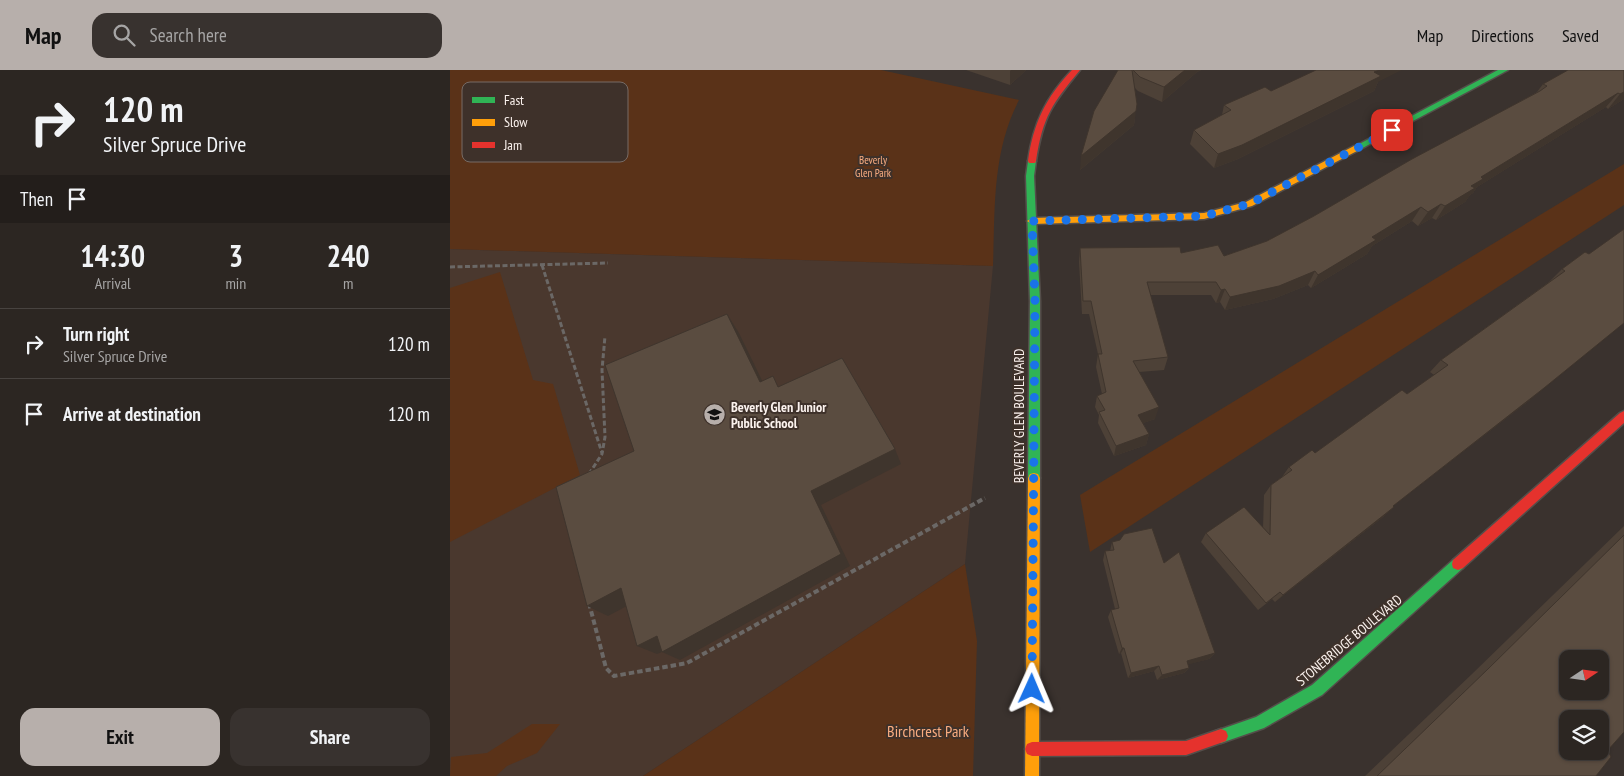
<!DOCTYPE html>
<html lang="en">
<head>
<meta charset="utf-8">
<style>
	:root { --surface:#2c2622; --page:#38322f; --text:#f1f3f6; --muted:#a6a5a5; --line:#484340; --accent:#b7afab }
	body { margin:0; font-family:"PT Sans Narrow",sans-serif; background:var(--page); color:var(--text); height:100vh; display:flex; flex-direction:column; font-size:19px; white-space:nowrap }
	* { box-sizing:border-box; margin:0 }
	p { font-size:16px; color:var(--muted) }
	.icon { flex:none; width:28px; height:28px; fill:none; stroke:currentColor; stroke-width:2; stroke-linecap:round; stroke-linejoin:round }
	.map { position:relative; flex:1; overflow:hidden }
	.details { display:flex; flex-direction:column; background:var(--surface); width:450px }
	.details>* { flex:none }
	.hud { background:#2c2622; color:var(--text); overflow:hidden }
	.needle { width:32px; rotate:77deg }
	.controls { position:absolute; left:1109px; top:580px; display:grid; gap:10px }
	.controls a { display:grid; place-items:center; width:50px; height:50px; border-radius:10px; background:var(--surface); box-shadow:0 1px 4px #0004,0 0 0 1px var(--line); font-size:25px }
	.pin { position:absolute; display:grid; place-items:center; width:42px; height:42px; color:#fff; margin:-21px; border-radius:10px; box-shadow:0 2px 8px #0006 }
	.me { position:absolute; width:55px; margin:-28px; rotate:1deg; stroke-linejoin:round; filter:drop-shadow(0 0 4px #0008) }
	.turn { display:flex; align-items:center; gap:18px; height:105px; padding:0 20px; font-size:22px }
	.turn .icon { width:65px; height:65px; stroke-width:2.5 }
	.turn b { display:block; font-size:35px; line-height:42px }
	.then { display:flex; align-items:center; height:48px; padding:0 20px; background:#0003; gap:10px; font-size:19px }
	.eta { display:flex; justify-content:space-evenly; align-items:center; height:85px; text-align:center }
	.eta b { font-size:30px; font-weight:800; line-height:35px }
	.cta { display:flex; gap:10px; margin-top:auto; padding:10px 20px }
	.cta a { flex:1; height:58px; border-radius:15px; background:var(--accent); color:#111; font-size:20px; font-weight:800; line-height:58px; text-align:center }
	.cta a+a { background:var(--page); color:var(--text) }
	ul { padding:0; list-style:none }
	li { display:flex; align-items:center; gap:15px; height:70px; padding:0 20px; border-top:1px solid var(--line) }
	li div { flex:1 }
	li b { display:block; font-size:19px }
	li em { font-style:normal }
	header { display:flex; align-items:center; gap:30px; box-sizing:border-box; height:70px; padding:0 25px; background:var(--accent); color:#111 }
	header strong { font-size:24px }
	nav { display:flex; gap:28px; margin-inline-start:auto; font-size:18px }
	.search { width:350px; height:45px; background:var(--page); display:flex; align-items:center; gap:12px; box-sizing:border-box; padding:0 18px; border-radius:15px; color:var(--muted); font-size:19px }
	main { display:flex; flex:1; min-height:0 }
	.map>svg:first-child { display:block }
</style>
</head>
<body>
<header>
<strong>Map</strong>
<div class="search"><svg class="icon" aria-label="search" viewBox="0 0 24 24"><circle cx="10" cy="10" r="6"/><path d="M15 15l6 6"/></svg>Search here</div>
<nav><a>Map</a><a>Directions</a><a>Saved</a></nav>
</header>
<main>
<section class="details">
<div class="hud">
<div class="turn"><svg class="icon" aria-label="right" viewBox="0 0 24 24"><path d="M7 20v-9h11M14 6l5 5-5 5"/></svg><div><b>120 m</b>Silver Spruce Drive</div></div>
<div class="then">Then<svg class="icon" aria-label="arrive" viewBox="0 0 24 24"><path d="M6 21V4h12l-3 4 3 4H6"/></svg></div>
</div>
<div class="eta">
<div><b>14:30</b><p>Arrival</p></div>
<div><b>3</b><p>min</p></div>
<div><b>240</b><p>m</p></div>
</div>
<ul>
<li><svg class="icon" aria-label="right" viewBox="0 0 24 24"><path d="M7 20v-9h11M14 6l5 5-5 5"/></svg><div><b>Turn right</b><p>Silver Spruce Drive</p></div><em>120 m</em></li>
<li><svg class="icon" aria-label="arrive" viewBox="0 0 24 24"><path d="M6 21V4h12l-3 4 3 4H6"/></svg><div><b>Arrive at destination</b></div><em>120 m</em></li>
</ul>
<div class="cta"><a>Exit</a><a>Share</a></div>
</section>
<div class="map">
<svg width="1174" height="706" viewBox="0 0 1174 706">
	<rect width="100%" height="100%" fill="#3a322e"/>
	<polygon fill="#4a382e" points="0,179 543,196 515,494 193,706 0,706"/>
	<g fill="#5a3218">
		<path d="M 0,0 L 431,0 L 569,30 C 542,82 545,139 543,196 L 0,179 Z"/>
		<polygon points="1174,94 1174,135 640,482 630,425"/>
		<polygon points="50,202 83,310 103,314 130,405 0,472 0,218"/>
		<polygon points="515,494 527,571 523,706 193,706"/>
		<polygon points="82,654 110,654 87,683 57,696 46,706 0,706 1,687 37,683"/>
	</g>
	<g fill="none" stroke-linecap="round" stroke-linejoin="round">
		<defs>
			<g id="fast">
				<polygon points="1048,0 1058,0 907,81 904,82 900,79"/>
				<polygon points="582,88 586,91 584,106 590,231 590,408 588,412 584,413 580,412 578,408 580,231 576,106 578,91"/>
				<polygon points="1008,488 1013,490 1014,494 1013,498 872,625 814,658 771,673 766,671 764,666 766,661 806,647 862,615 1003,490"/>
			</g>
			<g id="slow">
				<polygon points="904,76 907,77 907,81 802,136 754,149 582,154 577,151 582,148 754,143 796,132"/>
				<polygon points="584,403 588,404 590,408 589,706 575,706 578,408 580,404"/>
			</g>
			<g id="jam">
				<path d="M 622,0 L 630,0 C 602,34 593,46 586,91 L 585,93 L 579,93 L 578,91 C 583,54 596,27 622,0 Z"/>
				<polygon points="1174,341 1174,353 1013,498 1008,500 1003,498 1002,494 1003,490 1170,343"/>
				<polygon points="771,659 776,661 778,666 776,671 736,685 582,686 577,684 575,679 577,674 582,672 736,671"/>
			</g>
		</defs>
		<use href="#fast" stroke="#544e4a" stroke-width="3"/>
		<use href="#slow" stroke="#544e4a" stroke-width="3"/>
		<use href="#jam" stroke="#544e4a" stroke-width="3"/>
		<g stroke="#6b6866" stroke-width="3" stroke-dasharray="5 2.5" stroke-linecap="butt">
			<polyline points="92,195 152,383"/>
			<polyline points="0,197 158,193"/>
			<polyline points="139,404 152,384 155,367 152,300 155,266"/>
		</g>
		<polyline stroke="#6b6866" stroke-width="4" stroke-dasharray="5.5 3" stroke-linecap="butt" points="139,533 156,598 164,606 237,593 535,428"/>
		<use href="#fast" fill="#30b455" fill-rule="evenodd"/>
		<use href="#slow" fill="#ff9f0a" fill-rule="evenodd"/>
		<use href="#jam" fill="#e5322d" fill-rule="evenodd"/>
	</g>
	<g fill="#4d4137">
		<polygon points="516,0 576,0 560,15"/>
		<polygon points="668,0 751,0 747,2 712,32 688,21 685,18 685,48 684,55 630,100"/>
		<polygon points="1174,0 1174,29 1158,39 1156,37 1027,117 1023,123 1020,125 1015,132 986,150 982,148 968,156 962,151 922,176 917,184 861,218 858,215 823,229 775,240 770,232 766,233 761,225 700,225 718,287 714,300 689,302 705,349 693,353 699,364 696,375 664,386 648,353 649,345 645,337 647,326 652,324 646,297 648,284 639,244 632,244 629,192 630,178 731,183 774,186 817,171 864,146 1087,22 1093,14"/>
		<polygon points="928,12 924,21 788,89 764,98 740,74 744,60 772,45 774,35 821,21"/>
		<polygon points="1135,182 1080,330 943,436 944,437 933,447 825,532 822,529 808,540 751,472 756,463 813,458 814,425 821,415 832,407 839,397 865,383 957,324 984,305 980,302 991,290 1099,212 1112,199"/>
		<polygon points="1174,456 1174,662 1158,680 1146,706 915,706 1022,604"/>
		<polygon points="662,472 714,493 765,583 759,589 738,594 739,598 734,603 707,610 704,601 678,608 671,583 669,584 658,547 661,540 665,539 653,490 655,481 660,481"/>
	</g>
	<g fill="#3f352d">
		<polygon points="561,0 576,0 560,15 560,1"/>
		<polygon points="735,0 751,0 747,2 712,32 714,17"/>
		<polygon points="930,0 952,0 928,12 924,21 788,89 764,98 768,84"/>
		<polygon points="1174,22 1174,29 1158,39 1170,24"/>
		<polygon points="1168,23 1156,37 1027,117 1023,123 1020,125 1015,132 986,150 995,136 1031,107"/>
		<polygon points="687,34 684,55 630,100 631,86"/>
		<polygon points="991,134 982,148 968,156 978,142"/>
		<polygon points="971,137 962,151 922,176 917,184 861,218 868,205 922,167"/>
		<polygon points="865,201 858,215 823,229 775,240 780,227"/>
		<polygon points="775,219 770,232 766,233 771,220"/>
		<polygon points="277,244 289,263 321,329 310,312"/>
		<polygon points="1174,253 1080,330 931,445 943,436"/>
		<polygon points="709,337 705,349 685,356 688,345"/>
		<polygon points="699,364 696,375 664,386 666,376"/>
		<polygon points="445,379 451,394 371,435 400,496 230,590 212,582 207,584 187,576 207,566 361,421"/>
		<polygon points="944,437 933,447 825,532 833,525"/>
		<polygon points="171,518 190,529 158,546 137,536"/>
		<polygon points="672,578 674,578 671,583 669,584"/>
		<polygon points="765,583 759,589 732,596 737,591"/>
		<polygon points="709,596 704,601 678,608 681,603"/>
		<polygon points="739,598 734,603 707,610 712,605"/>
	</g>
	<g fill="#5a4c40" stroke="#3f352d" fill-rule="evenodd">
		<polygon points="668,0 682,0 687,34 686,41 631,86 644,41"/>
		<polygon points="683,0 735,0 714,17 690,7"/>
		<polygon points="866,0 930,0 924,2 931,6 792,75 768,84 744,60 781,40 774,35 815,17 821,21"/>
		<polygon points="1118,0 1174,0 1174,22 1170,24 1168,23 1031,107 1033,109 1021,116 1025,118 995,136 991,134 978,142 971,137 922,167 926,170 868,205 865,201 829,216 780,227 775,219 771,220 766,212 697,212 718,287 683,291 709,337 688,345 699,364 666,376 649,342 655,340 647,326 656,322 648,284 652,284 641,231 633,231 630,178 730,177 731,183 768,175 774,186 817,171 864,146 962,89 1090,21 1097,16 1093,14"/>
		<polygon points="1174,159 1174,253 1094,318 943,436 944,437 833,525 830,522 816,533 756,463 794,437 820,465 821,415 842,400 839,397 862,380 865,383 952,320 957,324 998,295 991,290 1115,201 1112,199 1135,182 1139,184"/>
		<polygon points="277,244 310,312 323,306 328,317 392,288 445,379 361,421 391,484 212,582 207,566 187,576 171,518 137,536 106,417 184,381 155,295"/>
		<polygon points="702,458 714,493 729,482 765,583 737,591 739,598 712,605 709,596 681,603 674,578 672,578 661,540 669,538 655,481 664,480 662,472 670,470 674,464"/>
		<path d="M 1174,465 L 1174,662 L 1158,680 L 1161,687 L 1146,706 L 927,706 L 1038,599 ZM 1118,589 L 1150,589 L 1150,621 L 1118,621 ZM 1118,649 L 1150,649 L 1150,681 L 1118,681 Z"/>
	</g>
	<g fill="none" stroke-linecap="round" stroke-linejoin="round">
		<polyline stroke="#1a73e8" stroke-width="9" stroke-dasharray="0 16.2" points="582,619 585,231 582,151 754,146 799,134 942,60"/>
	</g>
	<defs>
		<symbol id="school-disc" viewBox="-11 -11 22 22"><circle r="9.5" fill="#b7afab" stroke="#3e312a"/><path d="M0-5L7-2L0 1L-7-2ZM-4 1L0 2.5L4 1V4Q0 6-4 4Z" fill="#111"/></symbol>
	</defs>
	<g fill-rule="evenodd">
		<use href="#school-disc" x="252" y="332" width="25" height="25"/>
	</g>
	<g text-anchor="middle" stroke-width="4" stroke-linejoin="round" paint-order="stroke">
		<g font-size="11" fill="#f9ac80" stroke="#3e312a">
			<text x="423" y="94">Beverly<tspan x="423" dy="13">Glen Park</tspan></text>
		</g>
		<g font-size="14" font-weight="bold" fill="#fbf2ee" stroke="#3e312a" text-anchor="start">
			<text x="281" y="342">Beverly Glen Junior<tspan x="281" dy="16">Public School</tspan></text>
		</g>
		<g font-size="14" fill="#fbf2ee" stroke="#3e312a">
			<text transform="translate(569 346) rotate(-90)" y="5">BEVERLY GLEN BOULEVARD</text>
			<text transform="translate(899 570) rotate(-40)" y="5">STONEBRIDGE BOULEVARD</text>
		</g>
		<g font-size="16" fill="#f9ac80" stroke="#3e312a">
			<text x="478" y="667">Birchcrest Park</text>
		</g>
	</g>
	<rect x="12" y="12" width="166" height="80" rx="8" fill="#3e312a" stroke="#776b65" stroke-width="1"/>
	<rect x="22" y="27" width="23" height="6" fill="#30b455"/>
	<rect x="22" y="49" width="23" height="7" fill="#ff9f0a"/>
	<rect x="22" y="72" width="23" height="6" fill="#e5322d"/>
	<g font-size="14" fill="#fbf2ee">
		<text x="54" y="35">Fast</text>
		<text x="54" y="57">Slow</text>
		<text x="54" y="80">Jam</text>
	</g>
</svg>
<div class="controls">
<a><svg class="needle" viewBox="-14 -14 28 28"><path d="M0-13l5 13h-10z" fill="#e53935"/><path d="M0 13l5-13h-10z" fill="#a6a5a5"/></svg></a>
<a><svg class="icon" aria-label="layers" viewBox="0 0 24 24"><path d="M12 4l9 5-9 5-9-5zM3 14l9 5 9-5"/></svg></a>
</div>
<div class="pin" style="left:942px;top:60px;background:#d93025"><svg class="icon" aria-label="arrive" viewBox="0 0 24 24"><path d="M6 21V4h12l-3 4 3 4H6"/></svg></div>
<svg class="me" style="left:582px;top:619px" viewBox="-20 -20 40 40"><path d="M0-17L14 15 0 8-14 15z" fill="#1a73e8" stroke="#fff" stroke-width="4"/></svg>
</div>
</main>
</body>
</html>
